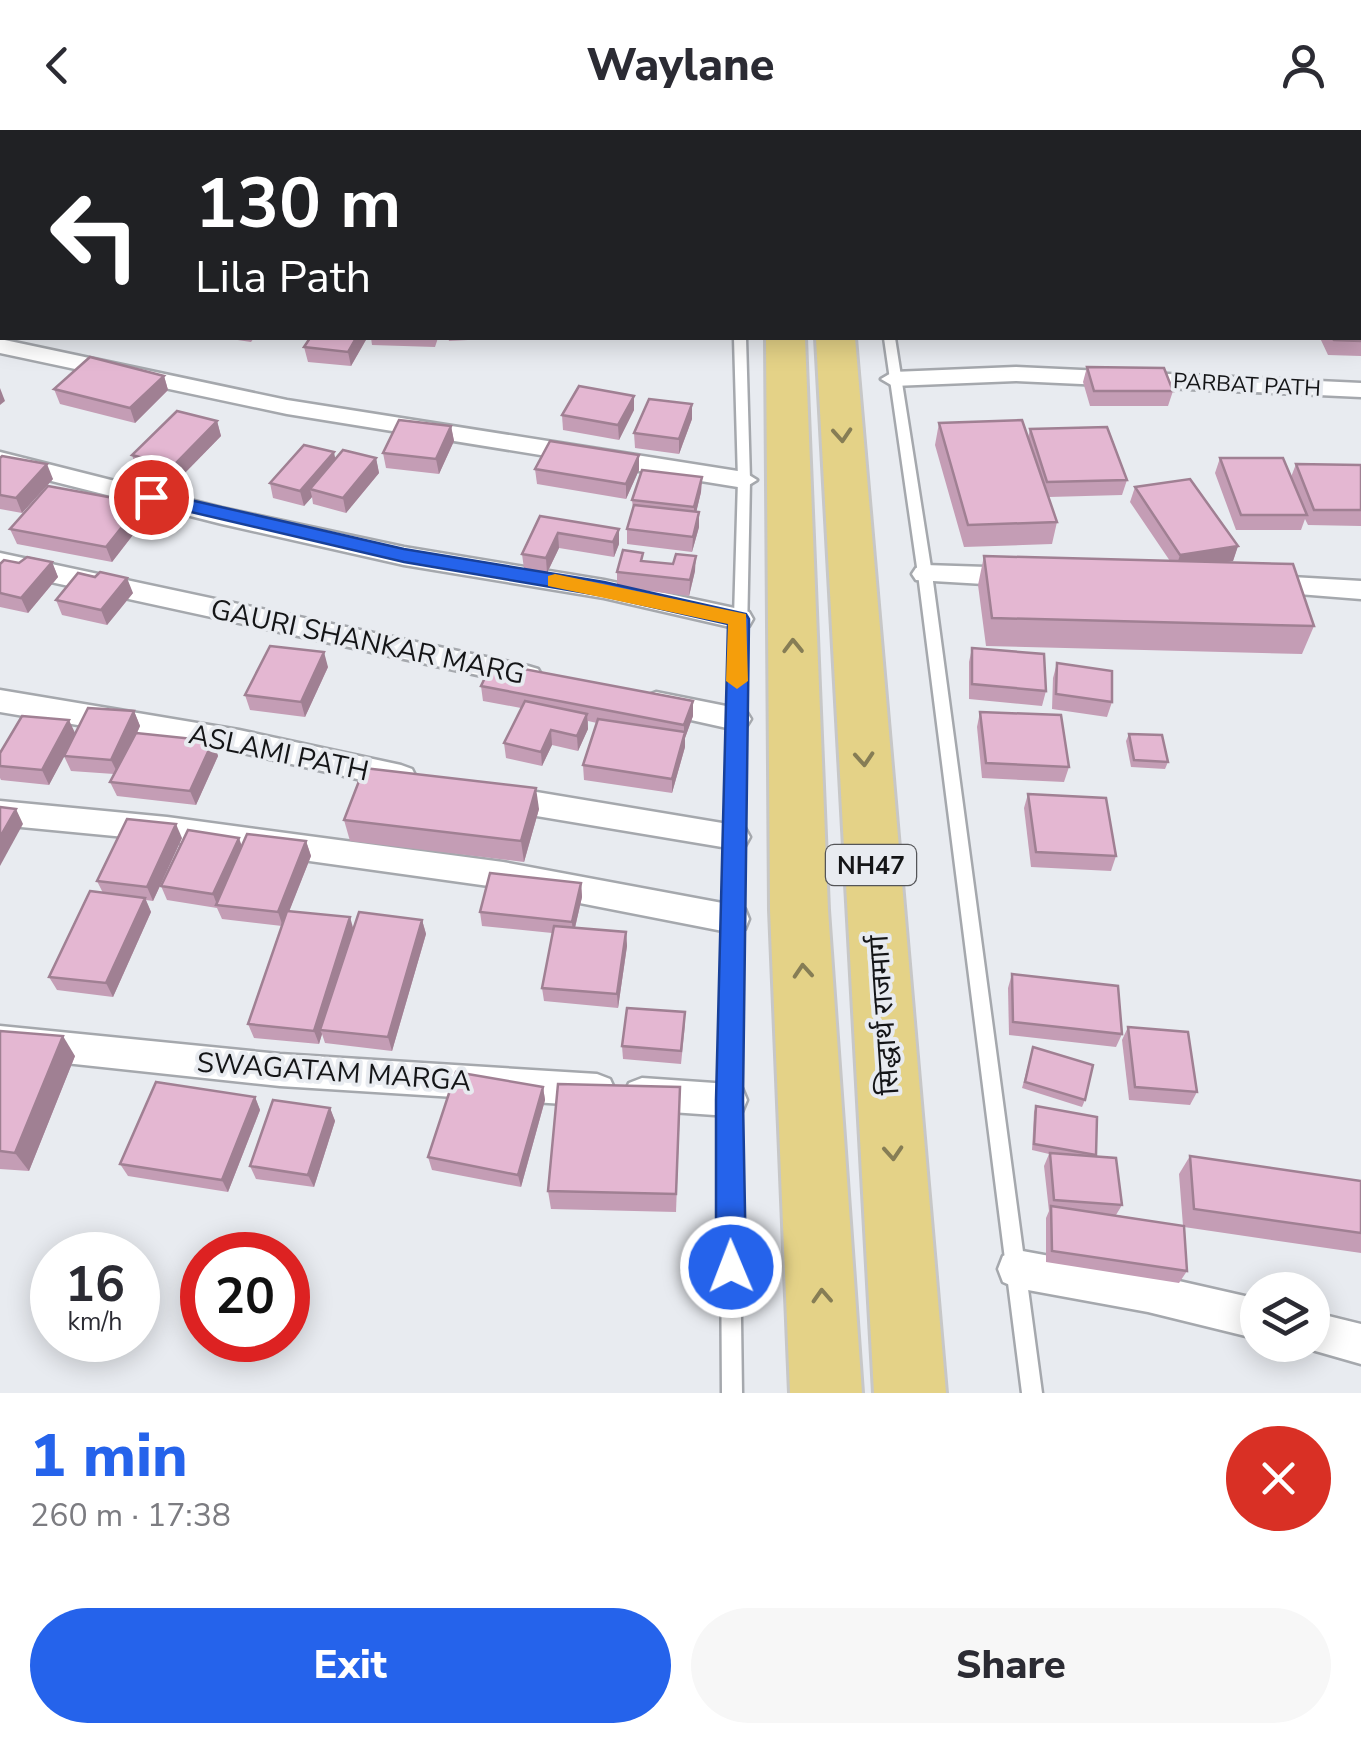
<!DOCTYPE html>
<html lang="en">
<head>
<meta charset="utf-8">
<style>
	:root { --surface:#fff; --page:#f7f7f7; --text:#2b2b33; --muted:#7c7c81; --accent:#2563eb }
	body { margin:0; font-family:"Nunito Sans","Noto Sans Devanagari",sans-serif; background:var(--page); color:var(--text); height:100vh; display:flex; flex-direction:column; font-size:38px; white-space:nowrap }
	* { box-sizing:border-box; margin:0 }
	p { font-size:32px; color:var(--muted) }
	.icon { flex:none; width:55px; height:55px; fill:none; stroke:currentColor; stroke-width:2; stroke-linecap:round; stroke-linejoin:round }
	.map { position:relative; height:1263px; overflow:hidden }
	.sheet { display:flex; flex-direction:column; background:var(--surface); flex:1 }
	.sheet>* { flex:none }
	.guide { position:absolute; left:0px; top:0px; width:1362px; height:210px; box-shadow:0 5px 25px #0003; background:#202124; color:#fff; overflow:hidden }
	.fabs { position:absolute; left:1240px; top:1142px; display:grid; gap:20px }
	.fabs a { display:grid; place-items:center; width:90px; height:90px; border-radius:50%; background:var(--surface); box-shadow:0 5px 25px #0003; font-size:50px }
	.speed { position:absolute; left:30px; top:1102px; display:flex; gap:20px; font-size:50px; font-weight:700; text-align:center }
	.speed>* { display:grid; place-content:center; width:130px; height:130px; border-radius:50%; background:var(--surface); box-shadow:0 5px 25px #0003; line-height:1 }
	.speed small { font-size:25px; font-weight:400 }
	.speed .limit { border:15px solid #d22; background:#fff; color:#111 }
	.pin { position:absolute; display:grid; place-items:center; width:85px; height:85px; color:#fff; margin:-42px; border:5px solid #fff; border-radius:50%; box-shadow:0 2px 10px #0007 }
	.me { position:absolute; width:110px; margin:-55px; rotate:359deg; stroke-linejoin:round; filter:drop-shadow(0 0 8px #0008) }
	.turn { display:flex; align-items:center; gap:35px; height:210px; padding:0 30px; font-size:45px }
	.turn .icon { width:130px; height:130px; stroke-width:2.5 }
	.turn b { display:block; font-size:70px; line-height:85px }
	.round { display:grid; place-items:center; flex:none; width:105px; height:105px; border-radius:52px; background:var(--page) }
	.head { display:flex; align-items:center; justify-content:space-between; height:170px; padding:0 30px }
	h1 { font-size:60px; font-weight:800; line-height:75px; color:var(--accent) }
	.primary-button { display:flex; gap:20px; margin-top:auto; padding:20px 30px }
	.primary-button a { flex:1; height:115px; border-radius:60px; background:var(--accent); color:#fff; font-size:40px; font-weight:800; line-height:115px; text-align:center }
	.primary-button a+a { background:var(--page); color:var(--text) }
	header { display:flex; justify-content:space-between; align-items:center; height:130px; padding:0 30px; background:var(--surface); font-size:45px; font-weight:800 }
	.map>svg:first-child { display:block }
</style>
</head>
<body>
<header><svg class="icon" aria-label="back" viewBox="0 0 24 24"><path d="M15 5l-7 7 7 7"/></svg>Waylane<svg class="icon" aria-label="person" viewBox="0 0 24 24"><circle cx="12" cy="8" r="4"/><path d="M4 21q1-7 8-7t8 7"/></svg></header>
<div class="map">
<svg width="1361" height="1263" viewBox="0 0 1361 1263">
	<rect width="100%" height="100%" fill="#e8ebf0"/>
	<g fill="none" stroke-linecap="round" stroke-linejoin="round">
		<defs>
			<g id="service">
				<polygon points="724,0 734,0 734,2 725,2"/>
				<polygon points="856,0 866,0 866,2 857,2"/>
				<polygon points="734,208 746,208 750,350 738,970 742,1263 722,1263 720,970 738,350"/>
				<polygon points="884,208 895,208 932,444 1042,1263 1022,1263 918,444"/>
			</g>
			<g id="minor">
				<polygon points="217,0 255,0 256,2 218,2"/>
				<rect x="0" y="41" width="2" height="12"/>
				<rect x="1360" y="133" width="1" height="12"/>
				<polygon points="0,209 287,270 744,342 757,350 744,358 287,284 0,223"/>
				<polygon points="1016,237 1361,253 1361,267 1016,251 893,256 881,249 893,242"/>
				<polygon points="0,322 222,378 404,417 604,450 739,479 749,482 753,489 749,496 739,499 604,468 404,435 222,394 0,338"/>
				<polygon points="0,423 528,536 538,539 542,546 538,553 528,556 0,441"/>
				<polygon points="925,435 1018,438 1027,441 1031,447 1027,453 1018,456 916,450 912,444 916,438"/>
				<polygon points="1259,445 1361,451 1361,469 1249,460 1246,454 1249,448"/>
				<polygon points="0,560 239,600 401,635 412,639 416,647 412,655 401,659 239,622 0,582"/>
				<polygon points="656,562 736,578 746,581 751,589 746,597 736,600 646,580 642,573 646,566"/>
				<polygon points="500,656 734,695 745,698 750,707 745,716 734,719 500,680 489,676 485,668 489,660"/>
				<polygon points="0,671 167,687 503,732 733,775 745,779 749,789 745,799 733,803 503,758 167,711 0,695"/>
				<polygon points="0,896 280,924 597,944 610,949 615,960 610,971 597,976 280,956 0,926"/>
				<polygon points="642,948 729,954 742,958 747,970 742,982 729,986 642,980 629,975 624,964 629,953"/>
				<polygon points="1017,1120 1148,1144 1258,1169 1258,1209 1148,1182 1017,1158 1003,1152 998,1139 1003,1126"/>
				<polygon points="1312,1182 1361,1194 1361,1234 1298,1216 1312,1215"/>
			</g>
			<g id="trunk">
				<polygon points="752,0 786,0 786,2 753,2"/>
				<polygon points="794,0 828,0 829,2 796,2"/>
				<polygon points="766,208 805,208 828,780 862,1263 790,1263 770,780"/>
				<polygon points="816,208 855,208 946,1263 874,1263"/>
			</g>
		</defs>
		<use href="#service" stroke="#a5a8ad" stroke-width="5"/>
		<use href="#minor" stroke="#a5a8ad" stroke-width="5"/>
		<use href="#trunk" stroke="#c7c7c7" stroke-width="6"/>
		<use href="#service" fill="#fff" fill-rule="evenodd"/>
		<use href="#minor" fill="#fff" fill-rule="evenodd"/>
		<use href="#trunk" fill="#e4d287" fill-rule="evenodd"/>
	</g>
	<g fill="#c49db5">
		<polygon points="41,0 42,2 2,2 2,31 0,31 0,1"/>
		<polygon points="49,0 97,0 94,2 50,2"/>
		<polygon points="673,0 701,0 701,2 673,1"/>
		<polygon points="937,0 997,0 996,2 937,2"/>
		<polygon points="1194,0 1274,0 1273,2 1194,2"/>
		<polygon points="1323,0 1361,0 1361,33 1360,2 1324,2"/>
		<polygon points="1361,187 1361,226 1328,225 1320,208 1360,208"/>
		<polygon points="224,208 254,208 251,212"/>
		<polygon points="310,208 367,208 351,236 308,232 304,217"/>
		<polygon points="371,208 438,208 435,217 372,215"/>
		<polygon points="448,208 506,208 449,211"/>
		<polygon points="1087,237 1173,261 1168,276 1090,276 1083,252"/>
		<polygon points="164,246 168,260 135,293 60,274 54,259"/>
		<polygon points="634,266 634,280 619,310 563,300 562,285"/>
		<polygon points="692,289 679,324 635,318 634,303"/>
		<polygon points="217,291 221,306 177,351 137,340 132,325"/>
		<polygon points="939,293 1028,308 1030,299 1127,350 1122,365 1049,367 1057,392 1052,414 964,417 935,315"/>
		<polygon points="451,296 454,311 439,344 386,338 383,323"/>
		<polygon points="0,328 53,349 22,383 0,379"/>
		<polygon points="376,328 379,343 346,383 313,374 312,367 304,376 273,368 270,353 335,329"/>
		<polygon points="1220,328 1291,347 1296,334 1361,335 1361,396 1308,395 1305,389 1301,400 1236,400 1215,343"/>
		<polygon points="535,339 639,340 626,369 537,354"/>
		<polygon points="702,347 701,362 696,382 699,397 692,422 627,414 627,399 633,379 632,370"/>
		<polygon points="1135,357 1238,416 1233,431 1222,432 1314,496 1302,524 986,516 978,455 984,426 1170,431 1130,372"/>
		<polygon points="540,386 619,399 619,414 614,427 559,418 547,443 524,439 522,424"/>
		<polygon points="146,388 112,432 17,414 10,399"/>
		<polygon points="644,431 695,441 689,466 617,457 617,442"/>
		<polygon points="52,432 58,447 28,483 0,477 0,434"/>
		<polygon points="133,463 107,495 62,485 56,470"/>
		<polygon points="972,518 1046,561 1042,576 969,569 969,532"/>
		<polygon points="1057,533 1112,572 1107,587 1052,579 1053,548"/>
		<polygon points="328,537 305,587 250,580 245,565"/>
		<polygon points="481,556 693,571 693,586 685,608 685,617 672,663 584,650 583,635 597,593 588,591 588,599 578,621 552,615 542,636 506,628 504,613 521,578 483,571"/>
		<polygon points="134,581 140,596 137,603 213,611 218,626 196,675 117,666 110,652 114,644 71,641 64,626 49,655 1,650 0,648 0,623 75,604"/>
		<polygon points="980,582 1069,637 1064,652 982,648 977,597"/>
		<polygon points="1129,604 1168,632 1165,639 1131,637 1126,611"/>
		<polygon points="1028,664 1116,726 1111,741 1031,737 1024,678"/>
		<polygon points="539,679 524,732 350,711 344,690"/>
		<polygon points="182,708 153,771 146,770 151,782 113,867 57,860 49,847 103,763 97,751"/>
		<polygon points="306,711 311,726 289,781 354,799 422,790 426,804 392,921 325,913 322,904 319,914 254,908 248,894 282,796 222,789 217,778 167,770 161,756 242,715"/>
		<polygon points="581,753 582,767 575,798 626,802 627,816 618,878 544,871 542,858 552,803 482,796 480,782"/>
		<polygon points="1012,844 1122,904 1116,917 1009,905 1008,858"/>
		<polygon points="685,895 681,934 623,929 622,916"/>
		<polygon points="1128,897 1197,962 1190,975 1129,970 1122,910"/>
		<polygon points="0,901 75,926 29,1041 0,1039"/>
		<polygon points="1033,917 1085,970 1082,977 1022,958"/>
		<polygon points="543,957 545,970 521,1057 432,1040 428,1027"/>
		<polygon points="255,967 260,980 228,1062 128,1046 120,1034"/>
		<polygon points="680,976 676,1082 551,1079 548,1061"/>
		<polygon points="1036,976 1097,987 1095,1026 1122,1075 1116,1085 1183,1096 1179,1044 1190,1026 1361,1051 1361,1123 1184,1097 1187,1141 1179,1153 1046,1132 1046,1088 1049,1081 1044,1036 1049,1024 1032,1020 1034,982"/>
		<polygon points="330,978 335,991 314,1057 256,1049 250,1036"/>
	</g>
	<g fill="#a08093">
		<polygon points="80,0 97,0 94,2 80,2"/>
		<polygon points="2,123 2,142 0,144 0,125"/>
		<polygon points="356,208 367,208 351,236 348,222"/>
		<polygon points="164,246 168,260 135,293 130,278"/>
		<polygon points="0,258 5,271 0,275"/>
		<polygon points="634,266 634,280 619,310 618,295"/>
		<polygon points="692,274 692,289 679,324 679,309"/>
		<polygon points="217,291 221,306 177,351 173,336"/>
		<polygon points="451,296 454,311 439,344 436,329"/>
		<polygon points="334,322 337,337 310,359 312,367 304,376 300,361"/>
		<polygon points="639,325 639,340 626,369 626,354"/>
		<polygon points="376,328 379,343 346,383 343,368"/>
		<polygon points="47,334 53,349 22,383 16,368"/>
		<polygon points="702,347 701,362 694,392 694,377"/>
		<polygon points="141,373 146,388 112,432 106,417"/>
		<polygon points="699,382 699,397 692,422 693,407"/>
		<polygon points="619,399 619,414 614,427 613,412"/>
		<polygon points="558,403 559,418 547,443 546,428"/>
		<polygon points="1238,416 1233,431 1175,440 1180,425"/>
		<polygon points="696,426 695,441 689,466 690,450"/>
		<polygon points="52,432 58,447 28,483 21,468"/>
		<polygon points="127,448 133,463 107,495 101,480"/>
		<polygon points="324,522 328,537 305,587 301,572"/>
		<polygon points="693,571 693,586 685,608 685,617 672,663 672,649 684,605 684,595"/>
		<polygon points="134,581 140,596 118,644 111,630"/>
		<polygon points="587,584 588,599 578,621 577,606"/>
		<polygon points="69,590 76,605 49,655 42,640"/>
		<polygon points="551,600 552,615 542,636 541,622"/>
		<polygon points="213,611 218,626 196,675 190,661"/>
		<polygon points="536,658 539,679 524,732 521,711"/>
		<polygon points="16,679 23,694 0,736 0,707"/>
		<polygon points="176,694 182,708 153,771 147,757"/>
		<polygon points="239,708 244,722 217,775 213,764"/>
		<polygon points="306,711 311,726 283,797 278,782"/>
		<polygon points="581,753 582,767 573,806 572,792"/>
		<polygon points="145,768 151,782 113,867 106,853"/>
		<polygon points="350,787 354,801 320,900 322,904 319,914 314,901"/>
		<polygon points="422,790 426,804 392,921 388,907"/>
		<polygon points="626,802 627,816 618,878 617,864"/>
		<polygon points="63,906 75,926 29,1041 15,1023"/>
		<polygon points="543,957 545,970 521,1057 518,1045"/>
		<polygon points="255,967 260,980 228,1062 222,1050"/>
		<polygon points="330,978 335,991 314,1057 308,1045"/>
	</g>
	<g fill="#e4b7d2" stroke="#a08093" stroke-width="2.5">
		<polygon points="36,0 34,2 2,2 2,17 0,17 1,0"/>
		<polygon points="616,0 649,0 648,2 616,1"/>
		<polygon points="1339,0 1361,0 1361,18 1360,2 1340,2"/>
		<polygon points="1360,187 1361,211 1334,210 1332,208 1360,208"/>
		<polygon points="310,208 356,208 348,222 304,217"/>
		<polygon points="90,227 164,246 130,278 54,259"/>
		<polygon points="1087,237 1164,238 1173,261 1094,261"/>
		<polygon points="579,256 634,266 618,295 562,285"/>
		<polygon points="649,269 692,274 679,309 634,303"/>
		<polygon points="177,281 217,291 173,336 132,325"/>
		<polygon points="399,290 451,296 436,329 383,323"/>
		<polygon points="1022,290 1057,392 968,395 939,293"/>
		<polygon points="1107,297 1127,350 1047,352 1030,299"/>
		<polygon points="550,311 639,325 626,354 535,339"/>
		<polygon points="304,315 334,322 300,361 270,353"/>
		<polygon points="343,320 376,328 343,368 310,359"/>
		<polygon points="2,326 47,334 16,368 0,365 0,328"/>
		<polygon points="1220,328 1283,328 1307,385 1241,385"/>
		<polygon points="1296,334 1361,335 1361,380 1314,380"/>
		<polygon points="642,340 702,347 694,377 632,370"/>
		<polygon points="1190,349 1238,416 1180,425 1135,357"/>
		<polygon points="48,356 141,373 106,417 10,399"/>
		<polygon points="634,375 699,382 693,407 627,399"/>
		<polygon points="540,386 619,399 613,412 558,403 546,428 522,424"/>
		<polygon points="623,420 643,423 641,431 673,434 676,424 696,426 690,450 617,442"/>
		<polygon points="984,426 1293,434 1314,496 992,488"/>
		<polygon points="27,427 52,432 21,468 0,463 0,434 4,430 19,433"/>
		<polygon points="100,442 127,448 101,480 56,470 78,443 95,447"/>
		<polygon points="270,516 324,522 301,572 245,565"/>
		<polygon points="972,518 1044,524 1046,561 972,554"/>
		<polygon points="492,533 693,571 684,595 481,556"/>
		<polygon points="1057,533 1112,541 1112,572 1056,564"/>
		<polygon points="525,571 587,584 577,606 551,600 541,622 504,613"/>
		<polygon points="88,578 134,581 111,630 64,626"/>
		<polygon points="980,582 1061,585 1069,637 986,633"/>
		<polygon points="22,586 69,590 42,640 0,636 0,623"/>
		<polygon points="598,589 685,602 672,649 583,635"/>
		<polygon points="136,603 213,611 190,661 110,652"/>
		<polygon points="1129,604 1162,605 1168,632 1134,630"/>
		<polygon points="364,638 536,658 521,711 344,690"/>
		<polygon points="1028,664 1106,668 1116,726 1036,722"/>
		<polygon points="0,677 16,679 0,707"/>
		<polygon points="127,689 176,694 147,757 97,751"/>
		<polygon points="188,700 239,708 213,764 161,756"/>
		<polygon points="247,704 306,711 278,782 216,775"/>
		<polygon points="490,743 581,753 572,792 480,782"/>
		<polygon points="90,761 145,768 106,853 49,847"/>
		<polygon points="287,781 350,787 314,901 248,894"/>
		<polygon points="359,782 422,790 388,907 320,900"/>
		<polygon points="554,796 626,802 617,864 542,858"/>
		<polygon points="1012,844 1118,856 1122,904 1013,892"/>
		<polygon points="627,878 685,882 681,921 622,916"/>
		<polygon points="1128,897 1188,902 1197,962 1135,957"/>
		<polygon points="0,901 63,906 15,1023 0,1021"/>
		<polygon points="1033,917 1093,935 1085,970 1025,952"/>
		<polygon points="456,942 543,957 518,1045 428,1027"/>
		<polygon points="156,952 255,967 222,1050 120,1034"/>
		<polygon points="558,954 680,957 676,1064 548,1061"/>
		<polygon points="273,970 330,978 308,1045 250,1036"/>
		<polygon points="1036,976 1097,987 1096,1025 1034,1014"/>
		<polygon points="1050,1023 1116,1028 1122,1075 1054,1070"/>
		<polygon points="1190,1026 1361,1051 1361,1103 1194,1079"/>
		<polygon points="1051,1076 1184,1096 1187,1141 1052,1121"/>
	</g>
	<defs><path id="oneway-chevron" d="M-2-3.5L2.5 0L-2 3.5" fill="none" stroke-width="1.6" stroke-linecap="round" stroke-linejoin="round" transform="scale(2.5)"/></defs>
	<g stroke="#867d55">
		<use href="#oneway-chevron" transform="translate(842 305) rotate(86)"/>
		<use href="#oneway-chevron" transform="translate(793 516) rotate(-91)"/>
		<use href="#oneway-chevron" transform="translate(864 629) rotate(86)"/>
		<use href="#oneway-chevron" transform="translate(803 841) rotate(-94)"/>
		<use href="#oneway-chevron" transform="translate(893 1023) rotate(86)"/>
		<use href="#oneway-chevron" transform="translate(822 1166) rotate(-93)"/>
	</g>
	<polygon fill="#2563eb" stroke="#184099" stroke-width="2.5" points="151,361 404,419 604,452 746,484 749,489 743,970 746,1137 741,1147 731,1152 720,1147 716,1137 716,970 728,494 604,466 404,432 144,371 141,367"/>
	<polygon fill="#f59e0b" points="555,444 746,484 748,551 737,559 726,551 728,494 548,456 548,446"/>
	<g text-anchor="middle" stroke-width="8" stroke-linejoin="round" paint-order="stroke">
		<g font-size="22" fill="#141517" stroke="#e8ebf0">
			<text transform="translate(1247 254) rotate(3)" y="8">PARBAT PATH</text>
		</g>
		<rect fill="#e8ebf0" stroke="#545558" stroke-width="2.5" x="826" y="715" width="90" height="40" rx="8"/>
		<g font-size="25" font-weight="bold" fill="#141517">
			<text x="871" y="744">NH47</text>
		</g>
		<g font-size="28" fill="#141517" stroke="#e8ebf0">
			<text transform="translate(368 511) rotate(12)" y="10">GAURI SHANKAR MARG</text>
			<text transform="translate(279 622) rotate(12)" y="10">ASLAMI PATH</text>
			<text transform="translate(883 885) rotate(-94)" y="10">सिद्धार्थ राजमार्ग</text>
			<text transform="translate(334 941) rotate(4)" y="10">SWAGATAM MARGA</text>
		</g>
	</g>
</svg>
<div class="fabs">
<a><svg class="icon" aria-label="layers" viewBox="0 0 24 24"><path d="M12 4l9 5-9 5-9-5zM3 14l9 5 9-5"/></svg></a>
</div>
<div class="speed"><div>16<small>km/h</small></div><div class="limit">20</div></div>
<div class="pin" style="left:151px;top:367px;background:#d93025"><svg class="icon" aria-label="arrive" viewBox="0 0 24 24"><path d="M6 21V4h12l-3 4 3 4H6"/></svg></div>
<svg class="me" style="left:731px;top:1137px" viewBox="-20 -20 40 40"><circle r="17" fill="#2563eb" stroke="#fff" stroke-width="3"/><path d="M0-11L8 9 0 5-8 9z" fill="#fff"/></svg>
<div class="guide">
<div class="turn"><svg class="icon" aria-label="left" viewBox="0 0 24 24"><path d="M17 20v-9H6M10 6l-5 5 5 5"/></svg><div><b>130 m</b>Lila Path</div></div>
</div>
</div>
<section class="sheet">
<div class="head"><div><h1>1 min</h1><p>260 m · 17:38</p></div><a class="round" style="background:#d93025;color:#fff"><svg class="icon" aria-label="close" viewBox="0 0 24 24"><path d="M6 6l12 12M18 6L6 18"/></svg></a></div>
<div class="primary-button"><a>Exit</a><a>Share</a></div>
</section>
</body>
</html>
